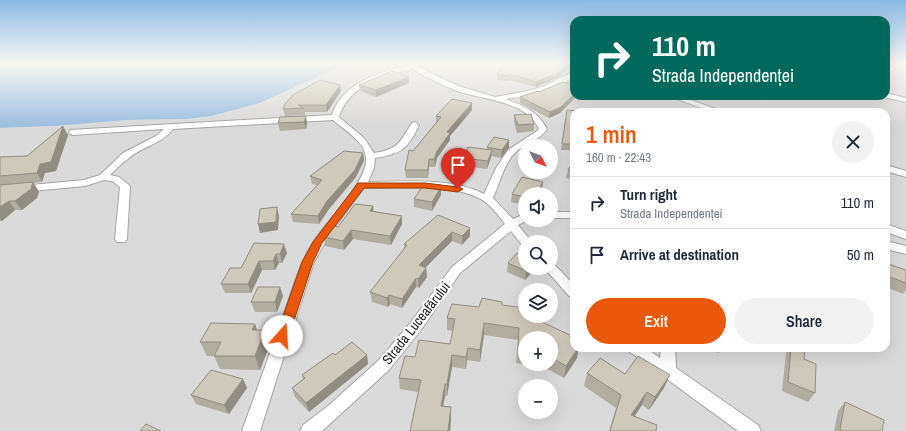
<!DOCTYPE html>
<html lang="en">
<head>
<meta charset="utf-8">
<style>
	:root { --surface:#fff; --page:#f2f2f3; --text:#1f2937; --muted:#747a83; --line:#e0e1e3; --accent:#ea580c }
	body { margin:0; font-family:"Archivo Narrow",sans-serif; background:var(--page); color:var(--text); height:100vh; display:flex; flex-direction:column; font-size:15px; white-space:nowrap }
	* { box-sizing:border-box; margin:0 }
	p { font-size:13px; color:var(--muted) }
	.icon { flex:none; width:22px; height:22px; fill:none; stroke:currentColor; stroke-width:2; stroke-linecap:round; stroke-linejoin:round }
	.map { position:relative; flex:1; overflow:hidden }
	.panel { position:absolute; left:570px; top:108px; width:320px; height:244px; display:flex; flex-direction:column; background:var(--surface); border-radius:12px; box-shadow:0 4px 16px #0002 }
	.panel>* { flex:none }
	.top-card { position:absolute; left:570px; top:16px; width:320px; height:84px; border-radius:12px; box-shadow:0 4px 16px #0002; background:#00695c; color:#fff; overflow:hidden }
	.needle { width:26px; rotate:131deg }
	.tools { position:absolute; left:518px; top:139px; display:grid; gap:8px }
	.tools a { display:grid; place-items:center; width:40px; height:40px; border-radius:50%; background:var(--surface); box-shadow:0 4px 16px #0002; font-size:20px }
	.pin { position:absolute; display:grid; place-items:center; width:34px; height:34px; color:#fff; margin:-41px -17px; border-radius:50% 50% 50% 0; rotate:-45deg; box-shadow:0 0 4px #0007 }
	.pin .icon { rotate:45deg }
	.me { position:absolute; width:44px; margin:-22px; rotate:19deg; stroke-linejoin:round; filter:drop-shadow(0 0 3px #0008) }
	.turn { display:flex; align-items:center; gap:14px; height:84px; padding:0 16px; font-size:18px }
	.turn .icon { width:52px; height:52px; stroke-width:2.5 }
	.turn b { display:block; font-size:28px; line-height:34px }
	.round { display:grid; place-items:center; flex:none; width:42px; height:42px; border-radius:21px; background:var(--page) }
	.headline { display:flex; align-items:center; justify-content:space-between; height:68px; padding:0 16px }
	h1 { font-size:24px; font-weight:600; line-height:30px; color:var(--accent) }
	.action { display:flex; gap:8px; margin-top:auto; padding:8px 16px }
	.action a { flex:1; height:46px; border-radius:24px; background:var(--accent); color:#fff; font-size:16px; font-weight:600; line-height:46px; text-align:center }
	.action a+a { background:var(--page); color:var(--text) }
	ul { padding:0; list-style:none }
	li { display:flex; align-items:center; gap:12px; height:52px; padding:0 16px; border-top:1px solid var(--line) }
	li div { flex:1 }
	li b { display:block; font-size:15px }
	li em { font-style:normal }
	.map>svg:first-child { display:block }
</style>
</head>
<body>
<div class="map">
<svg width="906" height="431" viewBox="0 0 906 431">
	<rect width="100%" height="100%" fill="#efeee2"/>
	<path fill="#dbdada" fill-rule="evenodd" d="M 348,63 L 574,63 L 574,96 L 886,96 L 886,63 L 906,63 L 906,431 L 0,431 L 0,128 L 55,126 L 127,120 L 187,119 L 212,116 L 260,103 ZM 574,112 L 886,112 L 886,348 L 574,348 ZM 525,146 L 551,146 L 551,172 L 525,172 ZM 525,194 L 551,194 L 551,220 L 525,220 ZM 525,242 L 551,242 L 551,268 L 525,268 ZM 525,290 L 551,290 L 551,316 L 525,316 ZM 525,338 L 551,338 L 551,364 L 525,364 ZM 525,386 L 551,386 L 551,412 L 525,412 Z"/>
	<polygon fill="#a0c0df" points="0,63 348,63 260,103 212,116 187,119 127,120 55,126 0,128"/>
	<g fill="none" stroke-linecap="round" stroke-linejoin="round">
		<defs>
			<g id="minor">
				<path d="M 417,63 L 421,65 L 419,67 L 458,86 L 495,97 L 528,91 L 545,86 L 574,71 L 574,76 C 554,92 529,96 505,99 C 524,105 538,112 547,129 C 539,141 527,142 517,151 C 504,162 500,183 493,198 L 513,219 L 525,214 L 525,220 L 528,220 L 518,225 L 532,242 L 525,242 L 525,246 L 522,245 L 511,231 L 460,273 L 421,330 L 389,370 L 322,431 L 300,431 L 303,425 L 328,406 L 379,360 L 411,322 L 452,267 L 505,224 C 499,216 492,207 484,201 C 454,182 399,188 364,188 L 331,232 L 314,262 L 260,431 L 242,431 C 256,392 270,353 284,314 C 292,290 299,265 312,244 C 325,222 368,182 366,158 C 365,141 344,130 333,120 L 173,129 C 162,144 143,146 129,158 C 122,163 116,169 110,175 L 119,177 L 130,186 L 127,239 L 125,242 L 117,242 L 115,239 L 120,187 L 112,181 L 104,180 L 85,186 L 0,194 L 0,188 L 84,180 L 100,175 L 123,153 L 156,136 L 164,129 L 73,135 L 70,134 L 69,132 L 70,130 L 332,115 C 343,80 386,71 417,63 ZM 412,69 C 427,77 443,86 460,92 C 486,100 526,101 539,129 L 537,131 L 508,150 L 496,168 L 484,194 C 452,177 403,182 368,182 L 374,168 L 375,158 C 401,154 408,149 419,125 L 415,122 L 412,123 C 399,143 399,149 374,153 L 364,138 L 339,117 C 349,85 383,76 412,69 Z"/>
				<polygon points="567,63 574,63 574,66 568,64"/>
				<polygon points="897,63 905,63 886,74 886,69"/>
				<polygon points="886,93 906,98 906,102 883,97 886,96"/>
				<polygon points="669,96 680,96 724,112 712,112"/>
				<polygon points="886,165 906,171 906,177 886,171"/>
				<rect x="551" y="212" width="23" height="6"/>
				<polygon points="886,224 906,231 906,239 886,232"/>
				<polygon points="886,241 906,246 906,254 886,249"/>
				<polygon points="551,264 555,265 574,285 574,298 569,296 547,271 545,268 551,268"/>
				<polygon points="628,348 646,348 660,358 661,348 675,348 676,368 758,425 761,431 738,431 630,352"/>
			</g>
		</defs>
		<use href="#minor" stroke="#a4a4a4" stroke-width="2"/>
		<use href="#minor" fill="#fff" fill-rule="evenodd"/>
	</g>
	<g fill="#b2ada1" fill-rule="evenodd">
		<polygon points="570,66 559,77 536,87 510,80 509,81 497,80 497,74"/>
		<polygon points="409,77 409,83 376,97 360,91 359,85"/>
		<polygon points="340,85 341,91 327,112 305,112 305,115 285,116 283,109"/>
		<polygon points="539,92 560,113 549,118 520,103 520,97"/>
		<polygon points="685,96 706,96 696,100"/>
		<polygon points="472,103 472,110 450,136 450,140 437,158 435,167 429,167 428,178 406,178 405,170 413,151 436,123 436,116"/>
		<polygon points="567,110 574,112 574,150 561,150"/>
		<polygon points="514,115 534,124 534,131 517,133 514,122"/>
		<polygon points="306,116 307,123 306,129 280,131 278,123"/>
		<polygon points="68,135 56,171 45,173 42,182 34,183 39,192 37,198 22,210 15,210 2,221 0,221 0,157 27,156"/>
		<polygon points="509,140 509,148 501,158 491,156 487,169 463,166 463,158 487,150 487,147"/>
		<polygon points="363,153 364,160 356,177 329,209 319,224 293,222 291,214 317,185 312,184 310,176"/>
		<polygon points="574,160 574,180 566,178 568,170"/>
		<polygon points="441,187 441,195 432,211 414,207 414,199"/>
		<polygon points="542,190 540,194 525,194 525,205 511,202 512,194"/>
		<polygon points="373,206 373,211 402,216 402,224 391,245 353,239 344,250 325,246 324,237 338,227"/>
		<polygon points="470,228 470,236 462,245 452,241 426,267 426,268 427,277 419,288 416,287 402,308 390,304 388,307 372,302 370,292 404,249 404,244"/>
		<polygon points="254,243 287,253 282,263 279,263 275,270 262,270 251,293 225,293 221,284 241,268"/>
		<polygon points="508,263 534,270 525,280 507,272"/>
		<polygon points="888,264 906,270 906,290 903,294 886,287 886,268"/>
		<polygon points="280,287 283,296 277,312 255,312 251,302"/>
		<path d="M 502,305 L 542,322 L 577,358 L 564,378 L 546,368 L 516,363 L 518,340 L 484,335 L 480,362 L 467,360 L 466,369 L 452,367 L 447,396 L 445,396 L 443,406 L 451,407 L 451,419 L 450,431 L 410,431 L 418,392 L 400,389 L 399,378 L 415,357 L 450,344 L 453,331 L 447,330 L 447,318 L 479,307 ZM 525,338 L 551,338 L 551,364 L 525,364 Z"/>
		<polygon points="255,324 257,330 265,330 270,344 260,370 220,369 214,356 207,356 200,342"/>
		<polygon points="703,348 722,348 719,353"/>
		<polygon points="789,348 803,348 804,359 815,393 808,402 782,391 786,353"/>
		<polygon points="335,355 367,355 368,364 309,412 295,397 292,388 303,379 302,375"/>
		<polygon points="587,373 625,374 664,388 649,410 642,405 635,416 656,431 609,431 616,408 584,386"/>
		<polygon points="243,379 247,388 229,414 196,404 191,395"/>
		<polygon points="845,402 882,431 834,431 838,411"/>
	</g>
	<g fill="#918d83">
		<polygon points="568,63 570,63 570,66 559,77 536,87 536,82"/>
		<polygon points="409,77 409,83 376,97 376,90"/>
		<polygon points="340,85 341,91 327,112 326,105"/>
		<polygon points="574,94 574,96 577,96 560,113 549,118 550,112"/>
		<polygon points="698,96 706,96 696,100"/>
		<polygon points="472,103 472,110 450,136 450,140 437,158 435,167 434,159 437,151 447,132"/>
		<polygon points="306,116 307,123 306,129 304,122"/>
		<polygon points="63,126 68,135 56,171 45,173 42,182 37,173 40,164"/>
		<polygon points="509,140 509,148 501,158 502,150"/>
		<polygon points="492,150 491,158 487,169 488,161"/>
		<polygon points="363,153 364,160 356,177 329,209 319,224 318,216 327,201"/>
		<polygon points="429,159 429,167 428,178 428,170"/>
		<polygon points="33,182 39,192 37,198 22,210 15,201"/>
		<polygon points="543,182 542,190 540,194 536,194"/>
		<polygon points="441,187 441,195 432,211 432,202"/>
		<polygon points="9,201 15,210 2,221 0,219 0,207"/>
		<polygon points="373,206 374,215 370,211"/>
		<polygon points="277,207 279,216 278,230 260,233 258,224"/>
		<polygon points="402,216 402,224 391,245 390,236"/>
		<polygon points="470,228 470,236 462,245 462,236"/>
		<polygon points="351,230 353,239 344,250 343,241"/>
		<polygon points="452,232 452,241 419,274 419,265"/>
		<polygon points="284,244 287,253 282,263 280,254"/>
		<polygon points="276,254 279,263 275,270 273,261"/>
		<polygon points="259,261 262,270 251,293 248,284"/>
		<polygon points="426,268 427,277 419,288 418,279"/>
		<polygon points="529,268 534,268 534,270 525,280 526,271"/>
		<polygon points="416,278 416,287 402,308 402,299"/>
		<polygon points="280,287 283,296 277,312 275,302"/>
		<polygon points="389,295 390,304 388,307 387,298"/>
		<polygon points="484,323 484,335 480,362 480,350"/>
		<polygon points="255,324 259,337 252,330"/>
		<polygon points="265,330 270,344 260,370 255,356"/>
		<polygon points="468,348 467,360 466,369 466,357"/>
		<polygon points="578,348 579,348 577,358 564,378 566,366"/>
		<polygon points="367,355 368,364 309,412 306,403"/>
		<polygon points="452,355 452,367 447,396 447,384"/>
		<polygon points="670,375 664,388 649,410 655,397"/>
		<polygon points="243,379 247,388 229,414 224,405"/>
		<polygon points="445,384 445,396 441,418 441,406"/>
		<polygon points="647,392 642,405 626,428 631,415"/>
		<polygon points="451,407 451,419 450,431 448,431"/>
	</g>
	<g fill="#cfc9bb" stroke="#918d83">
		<polygon points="504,63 568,63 560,72 536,82 510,74 509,76 497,74"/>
		<polygon points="392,71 409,77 376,90 359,85"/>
		<polygon points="320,80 340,85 326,105 298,105 304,108 283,109 285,104 293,95"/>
		<polygon points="563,82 574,85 574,94 561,107 550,112 520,97 538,91 539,92"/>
		<polygon points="452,99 472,103 447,132 450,133 437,151 434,159 429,159 428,170 405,170 409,150 413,151 441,117 436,116"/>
		<polygon points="567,110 579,111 579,112 574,112 574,144 562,144"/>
		<polygon points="531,114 534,124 518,125 514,115"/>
		<polygon points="306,116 304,122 278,123 280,117"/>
		<polygon points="63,126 51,162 40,164 37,173 0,176 0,157 27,156"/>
		<polygon points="494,137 509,140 502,150 487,147"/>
		<polygon points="468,147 492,150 488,161 463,158"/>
		<polygon points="344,151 363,153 355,170 327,201 318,216 291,214 322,180 310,176"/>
		<polygon points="574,160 574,171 568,170"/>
		<polygon points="522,177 543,182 536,194 525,194 525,197 512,194"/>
		<polygon points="33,182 31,189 15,201 9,201 0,207 0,185"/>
		<polygon points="424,184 441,187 432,202 414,199"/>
		<polygon points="355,204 373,206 370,211 402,216 390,236 351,230 343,241 324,237 333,226 338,227"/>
		<polygon points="277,207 276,222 258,224 260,209"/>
		<polygon points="438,215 470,228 462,236 452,232 419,265 426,268 418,279 416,278 402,299 389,295 387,298 370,292 407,245 404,244"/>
		<polygon points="254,243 284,244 280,254 276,254 273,261 259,261 248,284 221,284 230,268 241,268"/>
		<polygon points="517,253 525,257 525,268 529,268 526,271 508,263"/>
		<polygon points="888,264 906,270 906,283 887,276"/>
		<polygon points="258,287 280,287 275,302 251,302"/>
		<polygon points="482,298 502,302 502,305 525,308 525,316 542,316 542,322 574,337 574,348 578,348 566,366 551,357 551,338 525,338 525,352 518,351 519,328 484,323 480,350 468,348 466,357 452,355 447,384 445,384 441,406 451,407 448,431 410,431 421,380 399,378 405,356 415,357 419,340 450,344 455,319 447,318 452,304 479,307"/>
		<polygon points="211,323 255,324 252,330 265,330 255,356 214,356 221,342 200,342"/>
		<polygon points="352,342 367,355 306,403 292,388 305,378 302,375 333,353 335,355"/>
		<polygon points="791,348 803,348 805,349 804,359 816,364 815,393 788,382"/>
		<polygon points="638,356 670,375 655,397 647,392 631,415 657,425 656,431 610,431 621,395 587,373 600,358 625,374"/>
		<polygon points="211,370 243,379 224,405 191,395"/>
		<polygon points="845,402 884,420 882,431 843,431 840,429"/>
		<polygon points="146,424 161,431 140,431"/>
	</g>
	<linearGradient id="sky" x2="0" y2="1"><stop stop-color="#8bb9e4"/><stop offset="0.51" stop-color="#f8f7f2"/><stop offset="1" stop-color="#f8f7f2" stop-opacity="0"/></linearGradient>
	<rect width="906" height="124" fill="url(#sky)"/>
	<polygon fill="#ea580c" stroke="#983908" points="358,183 425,183 458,187 463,189 458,192 425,188 364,188 322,243 313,262 289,336 287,339 282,341 278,339 276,336 302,262 313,242"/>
	<g text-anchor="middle" stroke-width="4" stroke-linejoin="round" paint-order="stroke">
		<g font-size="14" fill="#1d1d1d" stroke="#fff">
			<text transform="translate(416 323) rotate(-52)" y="5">Strada Luceafărului</text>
		</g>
	</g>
</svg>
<div class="tools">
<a><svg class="needle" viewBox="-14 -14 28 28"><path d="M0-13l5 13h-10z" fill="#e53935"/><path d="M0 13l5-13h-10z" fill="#747a83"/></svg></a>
<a><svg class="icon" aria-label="sound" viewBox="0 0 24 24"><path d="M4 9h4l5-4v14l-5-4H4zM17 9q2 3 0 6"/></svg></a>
<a><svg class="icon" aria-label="search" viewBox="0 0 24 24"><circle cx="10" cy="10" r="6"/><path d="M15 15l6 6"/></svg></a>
<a><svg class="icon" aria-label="layers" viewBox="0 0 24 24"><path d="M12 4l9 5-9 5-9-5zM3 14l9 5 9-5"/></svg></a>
<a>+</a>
<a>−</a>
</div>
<div class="pin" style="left:458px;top:189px;background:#d93025"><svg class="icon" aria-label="arrive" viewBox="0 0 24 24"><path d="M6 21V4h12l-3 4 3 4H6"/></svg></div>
<svg class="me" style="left:282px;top:336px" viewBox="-20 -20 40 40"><circle r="19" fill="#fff"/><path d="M0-13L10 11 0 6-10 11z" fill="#ea580c"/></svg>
<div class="top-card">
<div class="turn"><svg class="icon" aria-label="right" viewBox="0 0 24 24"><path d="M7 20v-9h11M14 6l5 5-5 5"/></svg><div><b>110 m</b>Strada Independenței</div></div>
</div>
<section class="panel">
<div class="headline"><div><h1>1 min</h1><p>160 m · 22:43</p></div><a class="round"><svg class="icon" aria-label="close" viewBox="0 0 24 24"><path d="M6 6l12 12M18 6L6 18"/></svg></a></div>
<ul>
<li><svg class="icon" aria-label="right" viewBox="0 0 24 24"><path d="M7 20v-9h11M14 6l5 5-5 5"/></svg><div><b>Turn right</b><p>Strada Independenței</p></div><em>110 m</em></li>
<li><svg class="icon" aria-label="arrive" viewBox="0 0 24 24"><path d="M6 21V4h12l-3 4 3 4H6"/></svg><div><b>Arrive at destination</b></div><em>50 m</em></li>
</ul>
<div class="action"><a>Exit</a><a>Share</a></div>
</section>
</div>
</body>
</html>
